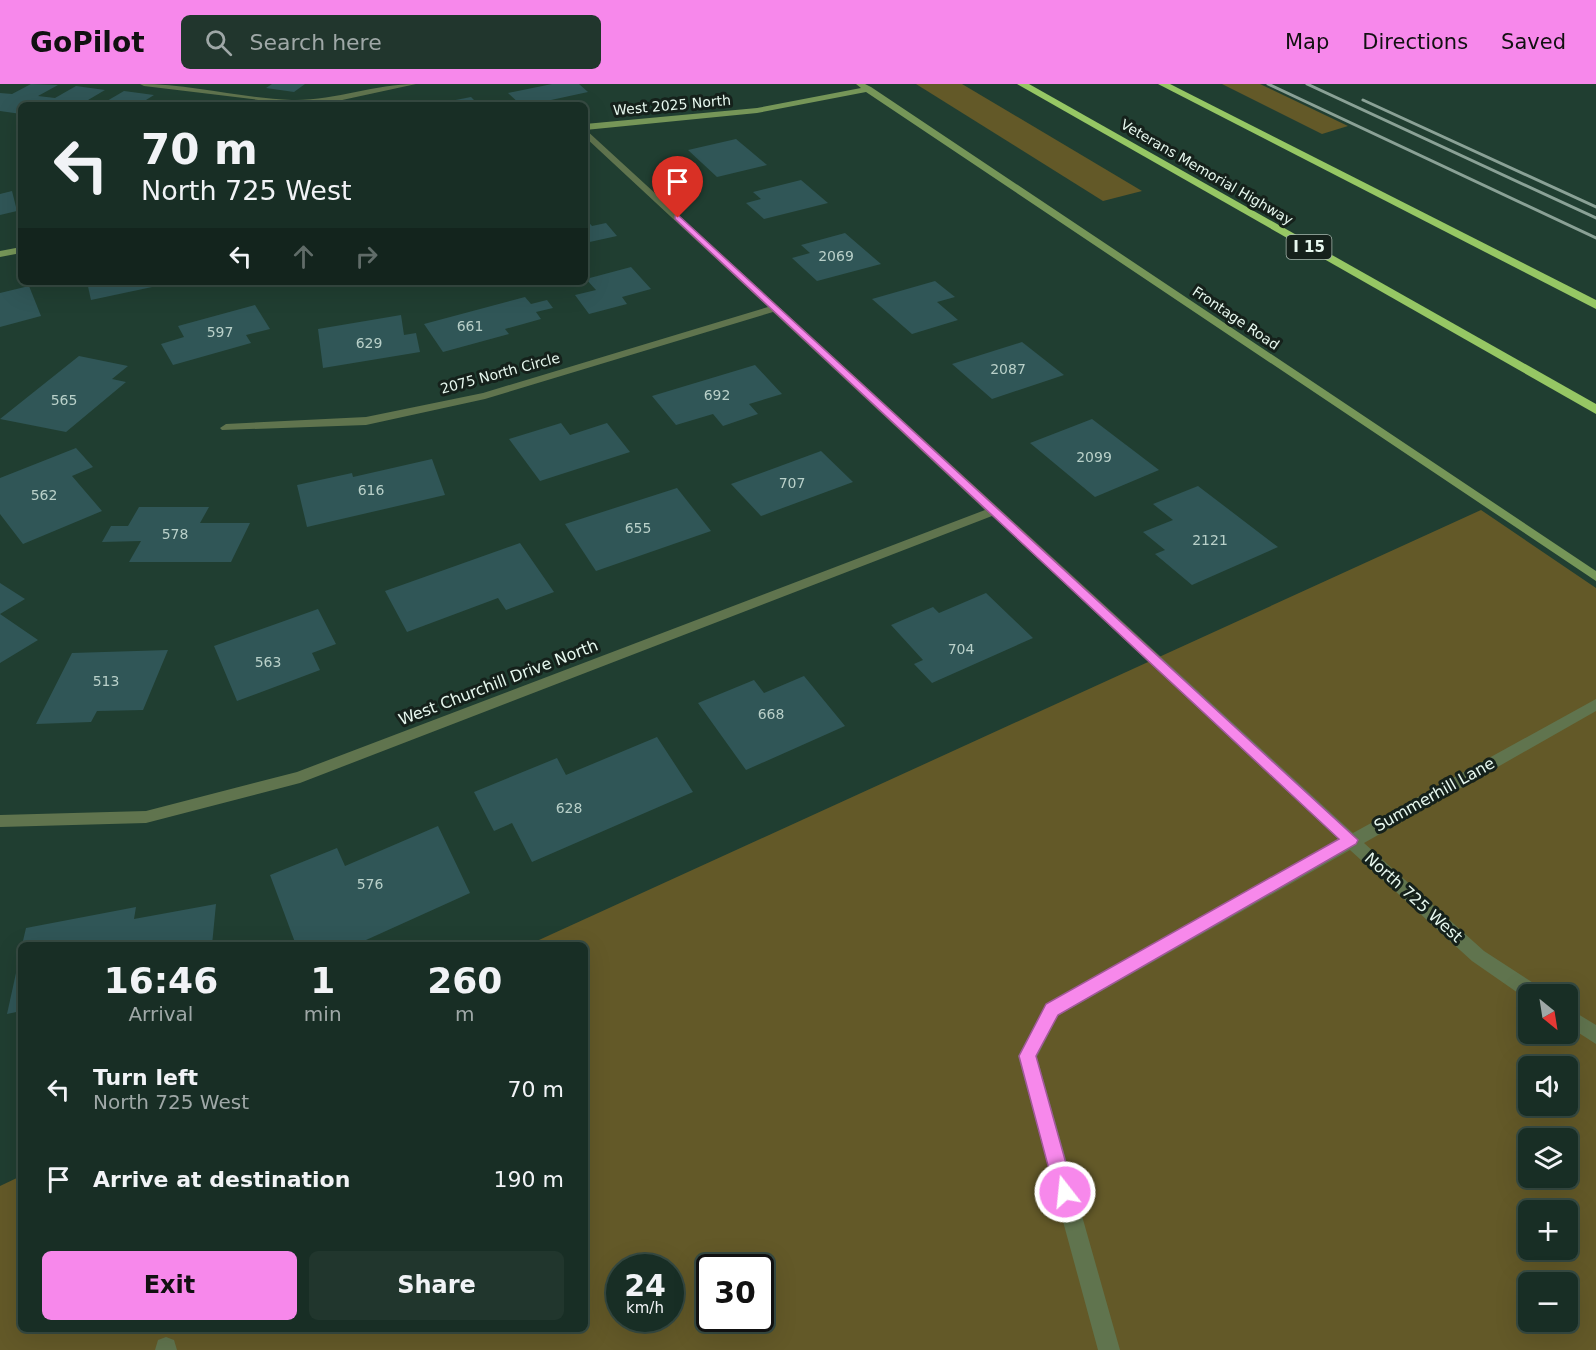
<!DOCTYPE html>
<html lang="en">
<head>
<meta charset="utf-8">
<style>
	:root { --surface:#182e25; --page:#21362d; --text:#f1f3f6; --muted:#9fa8a7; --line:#364a42; --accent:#f788eb }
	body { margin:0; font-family:"DejaVu Sans",sans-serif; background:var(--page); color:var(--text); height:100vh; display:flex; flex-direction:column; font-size:22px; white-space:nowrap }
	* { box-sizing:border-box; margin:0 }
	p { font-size:20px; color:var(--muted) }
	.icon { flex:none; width:33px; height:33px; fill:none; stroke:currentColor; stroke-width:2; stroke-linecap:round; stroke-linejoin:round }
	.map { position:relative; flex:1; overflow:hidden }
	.side { position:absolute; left:18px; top:858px; width:570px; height:390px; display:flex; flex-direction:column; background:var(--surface); border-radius:9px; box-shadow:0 6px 24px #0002,0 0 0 2px var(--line) }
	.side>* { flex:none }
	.top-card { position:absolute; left:18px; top:18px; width:570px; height:183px; border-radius:9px; box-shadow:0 6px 24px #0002,0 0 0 2px var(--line); background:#182e25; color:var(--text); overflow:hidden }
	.needle { width:39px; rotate:150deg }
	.buttons { position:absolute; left:1518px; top:900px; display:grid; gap:12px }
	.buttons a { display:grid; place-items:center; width:60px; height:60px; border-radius:9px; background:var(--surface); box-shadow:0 6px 24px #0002,0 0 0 2px var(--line); font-size:30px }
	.speed { position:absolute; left:606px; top:1170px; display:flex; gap:12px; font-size:30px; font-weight:700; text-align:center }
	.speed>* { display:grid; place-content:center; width:78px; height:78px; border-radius:50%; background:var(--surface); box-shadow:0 6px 24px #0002,0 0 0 2px var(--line); line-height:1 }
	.speed small { font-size:15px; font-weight:400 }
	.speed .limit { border:3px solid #111; border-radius:9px; background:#fff; color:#111 }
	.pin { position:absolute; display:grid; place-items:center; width:51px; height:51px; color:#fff; margin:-62px -26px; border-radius:50% 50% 50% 0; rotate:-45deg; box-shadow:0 0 6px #0007 }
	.pin .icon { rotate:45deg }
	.me { position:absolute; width:66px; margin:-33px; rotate:344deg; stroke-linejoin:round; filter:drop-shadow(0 0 4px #0008) }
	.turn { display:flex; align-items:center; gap:21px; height:126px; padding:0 24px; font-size:27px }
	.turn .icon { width:78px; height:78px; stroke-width:2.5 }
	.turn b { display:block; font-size:42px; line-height:51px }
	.lanes { display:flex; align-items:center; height:57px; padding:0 24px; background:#0003; justify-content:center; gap:30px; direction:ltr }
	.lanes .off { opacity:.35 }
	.eta { display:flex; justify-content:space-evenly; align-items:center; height:102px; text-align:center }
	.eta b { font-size:36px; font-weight:600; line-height:42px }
	.button { display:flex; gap:12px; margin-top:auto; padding:12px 24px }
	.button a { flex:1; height:69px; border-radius:9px; background:var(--accent); color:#111; font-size:24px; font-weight:600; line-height:69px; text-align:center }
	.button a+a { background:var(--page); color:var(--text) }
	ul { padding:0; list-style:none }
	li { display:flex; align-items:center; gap:18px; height:90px; padding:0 24px }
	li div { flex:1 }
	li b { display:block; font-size:22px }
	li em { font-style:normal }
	header { display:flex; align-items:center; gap:36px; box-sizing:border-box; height:84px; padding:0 30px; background:var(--accent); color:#111 }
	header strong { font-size:28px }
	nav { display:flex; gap:33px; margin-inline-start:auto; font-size:21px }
	.search { width:420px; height:54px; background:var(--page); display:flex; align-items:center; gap:15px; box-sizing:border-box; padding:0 21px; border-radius:9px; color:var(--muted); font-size:22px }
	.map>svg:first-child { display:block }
</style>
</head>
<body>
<header>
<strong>GoPilot</strong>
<div class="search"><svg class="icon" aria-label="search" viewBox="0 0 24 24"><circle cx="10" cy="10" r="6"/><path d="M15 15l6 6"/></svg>Search here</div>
<nav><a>Map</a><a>Directions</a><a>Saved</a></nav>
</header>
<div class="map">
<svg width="1596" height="1266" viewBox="0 0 1596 1266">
	<rect width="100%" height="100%" fill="#203e31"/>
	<g fill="#635928" fill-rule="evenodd">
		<polygon points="916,0 962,0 1142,107 1103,117"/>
		<polygon points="1222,0 1260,0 1348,42 1322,50"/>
		<path d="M 1481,426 L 1596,504 L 1596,1266 L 0,1266 L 0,1102 L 21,1092 L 21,1245 L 585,1245 L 585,861 L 528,861 ZM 1528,910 L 1568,910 L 1568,950 L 1528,950 ZM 1528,982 L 1568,982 L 1568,1022 L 1528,1022 ZM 1528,1054 L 1568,1054 L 1568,1094 L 1528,1094 ZM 1528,1126 L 1568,1126 L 1568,1166 L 1528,1166 ZM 620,1184 L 670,1184 L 670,1234 L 620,1234 ZM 710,1184 L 760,1184 L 760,1234 L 710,1234 ZM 1528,1198 L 1568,1198 L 1568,1238 L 1528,1238 Z"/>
	</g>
	<g fill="#305657">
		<polygon points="31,0 58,1 38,12 55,14 76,2 105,6 83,19 89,21 21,21 21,30 0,27 0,9 12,10"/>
		<polygon points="272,0 305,0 294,8 266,4"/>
		<polygon points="552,0 579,0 588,8 528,21 521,21 508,9"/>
		<polygon points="124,7 154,11 138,21 100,21"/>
		<polygon points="471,13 479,21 435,21 435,20"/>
		<polygon points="736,55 767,81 717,93 688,66"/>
		<polygon points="801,96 828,119 764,135 746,119 761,115 753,108"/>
		<polygon points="12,107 17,127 0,131 0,110"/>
		<polygon points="585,134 592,142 606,139 617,152 585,159"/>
		<polygon points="845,149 881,180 817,197 792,174 810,169 801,161"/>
		<polygon points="631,183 651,205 622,213 627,220 589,230 575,211 596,206 586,195"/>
		<polygon points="935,197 955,213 937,218 958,236 912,250 872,215"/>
		<polygon points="87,198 171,198 171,199 91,216"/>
		<polygon points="29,202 41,232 0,243 0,209"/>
		<polygon points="525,213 531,220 547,216 553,224 536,228 541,235 505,245 509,250 443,268 424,240"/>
		<polygon points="255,221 270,245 246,251 251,259 173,281 161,260 184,253 178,242"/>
		<polygon points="401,231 404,251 416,249 420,268 323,284 318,245"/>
		<polygon points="1022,258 1064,291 992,315 952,280"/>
		<polygon points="79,272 128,282 112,295 126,298 66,348 0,335"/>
		<polygon points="755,281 782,310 749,320 758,330 723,342 713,330 676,341 652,312"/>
		<polygon points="1092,335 1159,386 1095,413 1030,359"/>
		<polygon points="561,339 570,351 607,339 630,368 540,397 509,355"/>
		<polygon points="76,364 93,383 72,392 102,427 23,460 0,430 0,394"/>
		<polygon points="821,367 853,398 761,432 731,400"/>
		<polygon points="432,375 445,411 307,443 297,401 352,389 353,393"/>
		<polygon points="1198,402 1278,463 1192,501 1155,470 1165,466 1143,448 1173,436 1153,420"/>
		<polygon points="677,404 711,447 596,487 565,440"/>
		<polygon points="139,423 209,423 200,439 250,439 231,478 129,478 141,457 102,458 111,442 128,442"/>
		<polygon points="520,459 554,508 506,526 498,514 407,548 385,507"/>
		<polygon points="0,499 25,515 0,530 38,556 0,579"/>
		<polygon points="986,509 1033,554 932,599 914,580 923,576 891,541 933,523 939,529"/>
		<polygon points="318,525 336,560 312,569 320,586 237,617 214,562"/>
		<polygon points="168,566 143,626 97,627 91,638 36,640 72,569"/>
		<polygon points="804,592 845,642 746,686 698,619 754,596 764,609"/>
		<polygon points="657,653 693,708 532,778 512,739 494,747 474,708 557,674 566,691"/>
		<polygon points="438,742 470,809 355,861 296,861 270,791 337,764 345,782"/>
		<polygon points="216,820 212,861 22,861 26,844 136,823 134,835"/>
		<polygon points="20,871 21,927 7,930"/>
	</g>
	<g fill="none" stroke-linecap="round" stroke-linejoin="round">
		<g fill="#60744e" fill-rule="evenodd">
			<path d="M 140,0 C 191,0 241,14 292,16 C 334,17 374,0 416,0 L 333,18 L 292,20 L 144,2 Z"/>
			<polygon points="585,45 1353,749 1596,615 1596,627 1364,759 1484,867 1541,904 1544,910 1528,910 1528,916 1472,877 1350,766 1058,932 1037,973 1120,1266 1098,1266 1018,972 1046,920 1339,756 992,432 300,699 146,739 0,743 0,731 146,727 297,688 985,426 773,228 485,315 366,341 222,346 220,344 226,340 366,333 483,309 768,223 585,53"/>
			<polygon points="1568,924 1596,941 1596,960 1568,942"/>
			<polygon points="166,1253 174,1256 177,1266 155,1266 158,1256"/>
		</g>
		<g fill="#769658" fill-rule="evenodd">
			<polygon points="856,0 865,0 871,3 1596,487 1596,497 866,8 757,29 585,46 585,40 757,24 861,4"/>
			<polygon points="21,163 21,169 0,173 0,167"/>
		</g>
		<g fill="#96c764" fill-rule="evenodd">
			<polygon points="1017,0 1029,0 1596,320 1596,330"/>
			<polygon points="1158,0 1170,0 1596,216 1596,225"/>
		</g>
		<g stroke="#8aa196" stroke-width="3">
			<polyline points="1268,0 1596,154"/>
			<polyline points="1307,0 1596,134"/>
			<polyline points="1363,16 1596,123"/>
		</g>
	</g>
	<polygon fill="#f788eb" stroke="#a15899" stroke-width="1.5" points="678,131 1358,756 1356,760 1058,931 1036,972 1074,1108 1071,1114 1065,1117 1058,1114 1055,1108 1019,972 1046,920 1339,755 675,135 675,132"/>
	<g text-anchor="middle" stroke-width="6" stroke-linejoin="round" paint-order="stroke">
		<g font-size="14" fill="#e7f8ef" stroke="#15211b">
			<text transform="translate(672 21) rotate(-5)" y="5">West 2025 North</text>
			<text transform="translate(1207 88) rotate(30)" y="5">Veterans Memorial Highway</text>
			<text transform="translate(1236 234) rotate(34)" y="5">Frontage Road</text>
			<text transform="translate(500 289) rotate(-15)" y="5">2075 North Circle</text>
		</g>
		<g font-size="14" fill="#b9d0c9">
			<text x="836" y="177">2069</text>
			<text x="470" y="247">661</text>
			<text x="220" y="253">597</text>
			<text x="369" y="264">629</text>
			<text x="1008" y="290">2087</text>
			<text x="717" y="316">692</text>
			<text x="64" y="321">565</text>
			<text x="1094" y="378">2099</text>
			<text x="792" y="404">707</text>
			<text x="371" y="411">616</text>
			<text x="44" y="416">562</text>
			<text x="638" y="449">655</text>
			<text x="175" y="455">578</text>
			<text x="1210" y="461">2121</text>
			<text x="961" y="570">704</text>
			<text x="268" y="583">563</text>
			<text x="106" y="602">513</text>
			<text x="771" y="635">668</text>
			<text x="569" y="729">628</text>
			<text x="370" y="805">576</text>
		</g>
		<rect fill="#15211b" stroke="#a8b8af" stroke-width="1.5" x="1286.5" y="151" width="45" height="24" rx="4.5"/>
		<g font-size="15" font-weight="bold" fill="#e7f8ef">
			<text x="1309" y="168">I 15</text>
		</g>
		<g font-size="16" fill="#e7f8ef" stroke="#15211b">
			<text transform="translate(498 598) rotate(-21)" y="6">West Churchill Drive North</text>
			<text transform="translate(1434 710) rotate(-29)" y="6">Summerhill Lane</text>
			<text transform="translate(1414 813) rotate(42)" y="6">North 725 West</text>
		</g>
	</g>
</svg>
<div class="buttons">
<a><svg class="needle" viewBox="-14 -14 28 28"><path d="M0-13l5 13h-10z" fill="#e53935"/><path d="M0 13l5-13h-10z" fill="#9fa8a7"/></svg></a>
<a><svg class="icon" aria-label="sound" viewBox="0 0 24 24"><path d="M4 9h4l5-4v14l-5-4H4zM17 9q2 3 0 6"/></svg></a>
<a><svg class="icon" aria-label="layers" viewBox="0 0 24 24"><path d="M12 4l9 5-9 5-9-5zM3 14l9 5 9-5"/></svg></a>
<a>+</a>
<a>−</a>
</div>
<div class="speed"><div>24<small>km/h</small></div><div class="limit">30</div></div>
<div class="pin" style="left:678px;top:134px;background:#d93025"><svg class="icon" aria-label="arrive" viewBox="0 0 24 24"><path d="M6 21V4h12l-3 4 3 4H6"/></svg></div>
<svg class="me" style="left:1065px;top:1108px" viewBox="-20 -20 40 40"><circle r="17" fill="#f788eb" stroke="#fff" stroke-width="3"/><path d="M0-11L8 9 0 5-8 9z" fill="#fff"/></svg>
<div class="top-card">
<div class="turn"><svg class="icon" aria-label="left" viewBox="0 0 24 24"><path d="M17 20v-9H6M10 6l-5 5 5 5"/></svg><div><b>70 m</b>North 725 West</div></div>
<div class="lanes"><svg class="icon" aria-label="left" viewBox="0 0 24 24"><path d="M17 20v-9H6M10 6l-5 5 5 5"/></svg><svg class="icon off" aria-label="ahead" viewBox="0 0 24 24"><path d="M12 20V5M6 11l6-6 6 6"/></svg><svg class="icon off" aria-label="right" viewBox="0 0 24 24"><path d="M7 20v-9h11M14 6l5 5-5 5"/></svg></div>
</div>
<section class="side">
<div class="eta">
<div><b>16:46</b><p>Arrival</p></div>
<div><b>1</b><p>min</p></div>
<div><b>260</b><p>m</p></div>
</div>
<ul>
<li><svg class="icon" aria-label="left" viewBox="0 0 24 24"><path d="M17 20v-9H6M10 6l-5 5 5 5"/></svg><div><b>Turn left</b><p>North 725 West</p></div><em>70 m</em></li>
<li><svg class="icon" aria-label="arrive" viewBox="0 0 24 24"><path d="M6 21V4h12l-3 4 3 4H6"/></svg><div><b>Arrive at destination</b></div><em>190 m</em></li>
</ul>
<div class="button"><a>Exit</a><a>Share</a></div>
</section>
</div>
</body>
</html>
